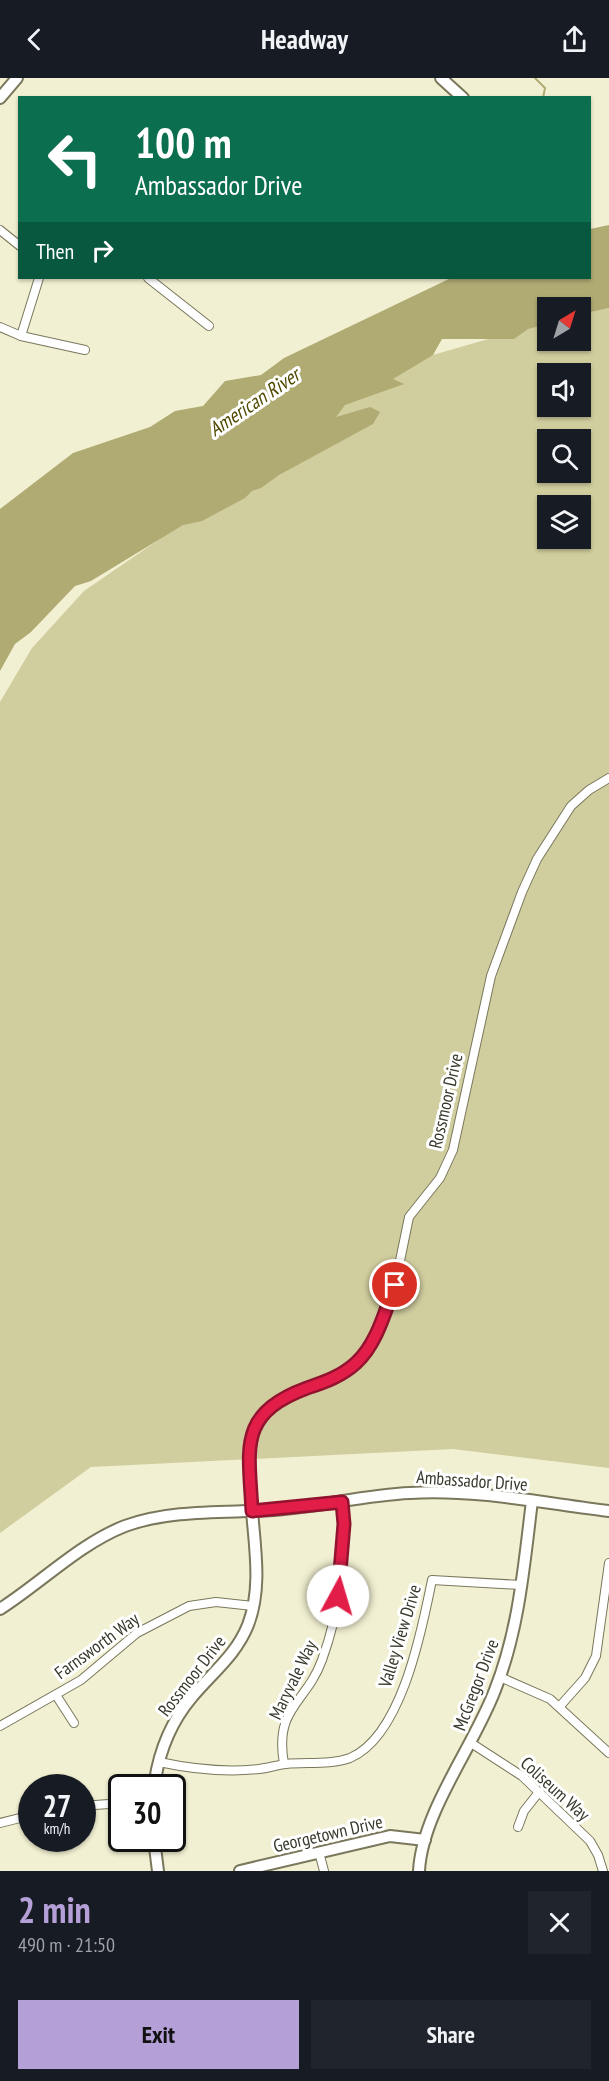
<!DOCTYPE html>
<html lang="en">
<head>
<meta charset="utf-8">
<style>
	:root { --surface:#171b24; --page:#20242c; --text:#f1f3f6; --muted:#9ea1a6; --accent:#b49fd6 }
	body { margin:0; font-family:"PT Sans Narrow",sans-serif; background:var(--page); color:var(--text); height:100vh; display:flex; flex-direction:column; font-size:22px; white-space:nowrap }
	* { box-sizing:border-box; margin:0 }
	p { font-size:20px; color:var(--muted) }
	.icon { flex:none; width:33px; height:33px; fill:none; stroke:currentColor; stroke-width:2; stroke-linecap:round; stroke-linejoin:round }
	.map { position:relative; height:1793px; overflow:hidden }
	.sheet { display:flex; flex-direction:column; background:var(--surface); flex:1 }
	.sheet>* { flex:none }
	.guide { position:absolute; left:18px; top:18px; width:573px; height:183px; border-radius:0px; box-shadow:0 2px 4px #0004; background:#0b6e4f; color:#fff; overflow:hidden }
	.needle { width:39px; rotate:38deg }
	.tools { position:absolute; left:537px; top:219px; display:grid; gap:12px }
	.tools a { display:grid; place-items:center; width:54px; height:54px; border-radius:0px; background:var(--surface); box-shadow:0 2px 4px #0004; font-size:30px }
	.speed { position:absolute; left:18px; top:1696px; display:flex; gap:12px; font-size:30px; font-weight:700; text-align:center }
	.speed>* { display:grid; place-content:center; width:78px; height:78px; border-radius:50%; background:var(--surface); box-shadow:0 2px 4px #0004; line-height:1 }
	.speed small { font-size:15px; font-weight:400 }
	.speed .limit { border:3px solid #111; border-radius:9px; background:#fff; color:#111 }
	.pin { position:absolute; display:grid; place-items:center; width:51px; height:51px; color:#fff; margin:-26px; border:3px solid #fff; border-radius:50%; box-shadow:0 2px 6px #0007 }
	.me { position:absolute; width:66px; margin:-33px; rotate:6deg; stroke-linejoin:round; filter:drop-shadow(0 0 4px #0008) }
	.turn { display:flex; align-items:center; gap:21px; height:126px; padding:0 18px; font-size:27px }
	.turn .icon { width:78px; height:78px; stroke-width:2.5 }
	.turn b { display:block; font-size:42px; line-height:51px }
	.then { display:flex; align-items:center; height:57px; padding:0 18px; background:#0003; gap:12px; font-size:22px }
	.round { display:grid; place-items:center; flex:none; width:63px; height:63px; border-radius:0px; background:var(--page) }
	.summary { display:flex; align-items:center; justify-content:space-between; height:102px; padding:0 18px }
	h1 { font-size:36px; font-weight:800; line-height:45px; color:var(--accent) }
	.button { display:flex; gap:12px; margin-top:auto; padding:12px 18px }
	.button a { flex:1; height:69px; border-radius:0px; background:var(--accent); color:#111; font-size:24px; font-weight:800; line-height:69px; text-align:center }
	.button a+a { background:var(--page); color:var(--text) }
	header { display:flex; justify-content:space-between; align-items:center; height:78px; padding:0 18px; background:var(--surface); font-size:27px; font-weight:800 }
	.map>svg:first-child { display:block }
</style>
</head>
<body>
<header><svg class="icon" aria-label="back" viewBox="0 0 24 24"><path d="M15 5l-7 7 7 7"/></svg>Headway<svg class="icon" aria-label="share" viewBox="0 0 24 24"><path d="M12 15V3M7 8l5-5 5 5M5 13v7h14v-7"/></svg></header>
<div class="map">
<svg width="609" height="1793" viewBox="0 0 609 1793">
	<rect width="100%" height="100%" fill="#f2f0d2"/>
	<path fill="#d0cd9e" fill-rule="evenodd" d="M 609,230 L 609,1390 L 453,1371 L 91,1389 L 0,1455 L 0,624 L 32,570 L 84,513 L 205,430 L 303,345 L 412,283 L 547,244 L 548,262 L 580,262 L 581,235 ZM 548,296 L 580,296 L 580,328 L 548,328 ZM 548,362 L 580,362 L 580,394 L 548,394 ZM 548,428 L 580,428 L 580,460 L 548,460 Z"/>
	<polygon fill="#b0ab73" points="609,147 609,230 581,236 580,230 548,230 547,246 528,251 514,261 442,261 433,277 393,301 404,306 345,327 336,339 370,329 380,334 373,346 279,397 261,410 252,413 245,420 202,443 183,447 91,503 75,508 31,554 15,566 0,593 0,431 73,375 150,349 175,333 203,328 225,303 261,297 284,280 451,200 590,200 590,151"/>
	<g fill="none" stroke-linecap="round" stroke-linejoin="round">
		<polyline stroke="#b0ab73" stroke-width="2" points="535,0 545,10 543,20"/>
		<defs>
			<g id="street">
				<polyline points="0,152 20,168"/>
				<polyline points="148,200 209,248"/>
				<polyline points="0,249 21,258 85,272"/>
				<polyline points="21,258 39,200"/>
				<polyline points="252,1433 249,1384 256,1346 263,1334 282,1320 344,1295 358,1283 371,1265 395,1207 409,1139 440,1100 453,1072 491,898 522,814 537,781 571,728 589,712 609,700"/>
				<polyline points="500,1599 550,1621 609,1675"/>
				<polyline points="56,1617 74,1645"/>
				<polyline points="560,1628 585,1600 596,1578 609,1485"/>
				<polyline points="0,1648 81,1602 137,1555 189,1528 216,1524 253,1528"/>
				<polyline points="471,1665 522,1698 590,1763 598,1777 603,1793"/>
				<path d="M 159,1684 C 192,1691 225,1695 259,1691 C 268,1690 277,1687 286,1686 C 306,1684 331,1687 350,1680 C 402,1658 422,1551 432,1502 L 521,1507"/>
				<path d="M 284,1686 C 274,1629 306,1626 322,1582 C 340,1533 347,1476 342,1424"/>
				<polyline points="82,1728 122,1725"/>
				<polyline points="0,1745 32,1737"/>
				<polyline points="518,1749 524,1733 539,1714"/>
				<polyline points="319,1774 324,1793"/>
			</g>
			<g id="secondary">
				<polyline points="441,0 463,20"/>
				<polyline points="0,20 17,0"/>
				<path d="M 0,1531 C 41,1505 79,1466 125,1448 C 172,1431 225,1435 274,1432 C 320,1429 364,1417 410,1415 C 476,1411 543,1425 609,1433"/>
				<path d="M 154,1710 C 158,1676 170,1645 192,1619 C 213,1594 236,1577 248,1547 C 262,1511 255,1471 252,1433"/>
				<polyline points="154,1761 158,1793"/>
				<polyline points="240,1793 390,1758 425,1762"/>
				<path d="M 419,1793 C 422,1734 474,1668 495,1612 C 519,1552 524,1487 532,1423"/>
			</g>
		</defs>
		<use href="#street" stroke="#7a775c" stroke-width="10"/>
		<use href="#secondary" stroke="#7a775c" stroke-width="14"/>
		<use href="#street" stroke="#fff" stroke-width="8"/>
		<use href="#secondary" stroke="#fff" stroke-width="10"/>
	</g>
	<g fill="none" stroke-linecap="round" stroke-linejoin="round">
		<defs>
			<path id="route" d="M 338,1518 L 344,1446 L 342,1424 L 252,1433 C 249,1370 237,1336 307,1310 C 325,1304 342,1298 356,1285 C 377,1266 385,1233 395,1207"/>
		</defs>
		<use href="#route" stroke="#92132f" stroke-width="15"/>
		<use href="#route" stroke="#e11d48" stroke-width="10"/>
	</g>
	<g text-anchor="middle" stroke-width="6" stroke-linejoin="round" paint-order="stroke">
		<g font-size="18" fill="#38372b" stroke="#fff">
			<text transform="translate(446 1023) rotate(-77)" y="6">Rossmoor Drive</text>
			<text transform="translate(472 1403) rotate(4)" y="6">Ambassador Drive</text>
			<text transform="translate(400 1558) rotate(-73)" y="6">Valley View Drive</text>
			<text transform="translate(97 1568) rotate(-36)" y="6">Farnsworth Way</text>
			<text transform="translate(192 1598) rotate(-52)" y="6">Rossmoor Drive</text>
			<text transform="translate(293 1602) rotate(-64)" y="6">Maryvale Way</text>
			<text transform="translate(476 1607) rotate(-69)" y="6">McGregor Drive</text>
			<text transform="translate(555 1711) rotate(42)" y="6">Coliseum Way</text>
			<text transform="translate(328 1756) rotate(-13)" y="6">Georgetown Drive</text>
		</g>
		<g font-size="20" font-style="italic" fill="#504900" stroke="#fff">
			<text transform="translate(254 324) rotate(-34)" y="7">American River</text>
		</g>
	</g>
</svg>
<div class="tools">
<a><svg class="needle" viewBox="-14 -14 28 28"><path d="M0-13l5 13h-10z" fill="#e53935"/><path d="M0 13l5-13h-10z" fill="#9ea1a6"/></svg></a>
<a><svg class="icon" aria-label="sound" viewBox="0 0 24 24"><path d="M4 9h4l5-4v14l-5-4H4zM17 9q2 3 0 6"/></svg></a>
<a><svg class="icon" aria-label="search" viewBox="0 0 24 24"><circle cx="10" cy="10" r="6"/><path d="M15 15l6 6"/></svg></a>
<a><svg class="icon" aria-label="layers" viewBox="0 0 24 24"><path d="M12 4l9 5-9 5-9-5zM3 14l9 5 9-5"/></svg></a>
</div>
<div class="speed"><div>27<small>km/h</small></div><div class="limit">30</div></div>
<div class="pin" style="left:395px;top:1207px;background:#d93025"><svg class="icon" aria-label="arrive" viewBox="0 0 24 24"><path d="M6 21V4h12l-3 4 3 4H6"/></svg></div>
<svg class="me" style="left:338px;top:1518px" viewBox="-20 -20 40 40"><circle r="19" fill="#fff"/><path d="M0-13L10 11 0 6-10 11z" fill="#e11d48"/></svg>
<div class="guide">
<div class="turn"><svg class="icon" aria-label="left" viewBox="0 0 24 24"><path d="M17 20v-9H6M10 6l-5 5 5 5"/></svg><div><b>100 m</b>Ambassador Drive</div></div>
<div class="then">Then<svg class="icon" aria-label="right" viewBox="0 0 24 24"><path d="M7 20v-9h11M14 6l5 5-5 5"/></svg></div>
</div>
</div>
<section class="sheet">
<div class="summary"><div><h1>2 min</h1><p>490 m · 21:50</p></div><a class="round"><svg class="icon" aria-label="close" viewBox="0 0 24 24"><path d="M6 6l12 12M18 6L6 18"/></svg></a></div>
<div class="button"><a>Exit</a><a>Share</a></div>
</section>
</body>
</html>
